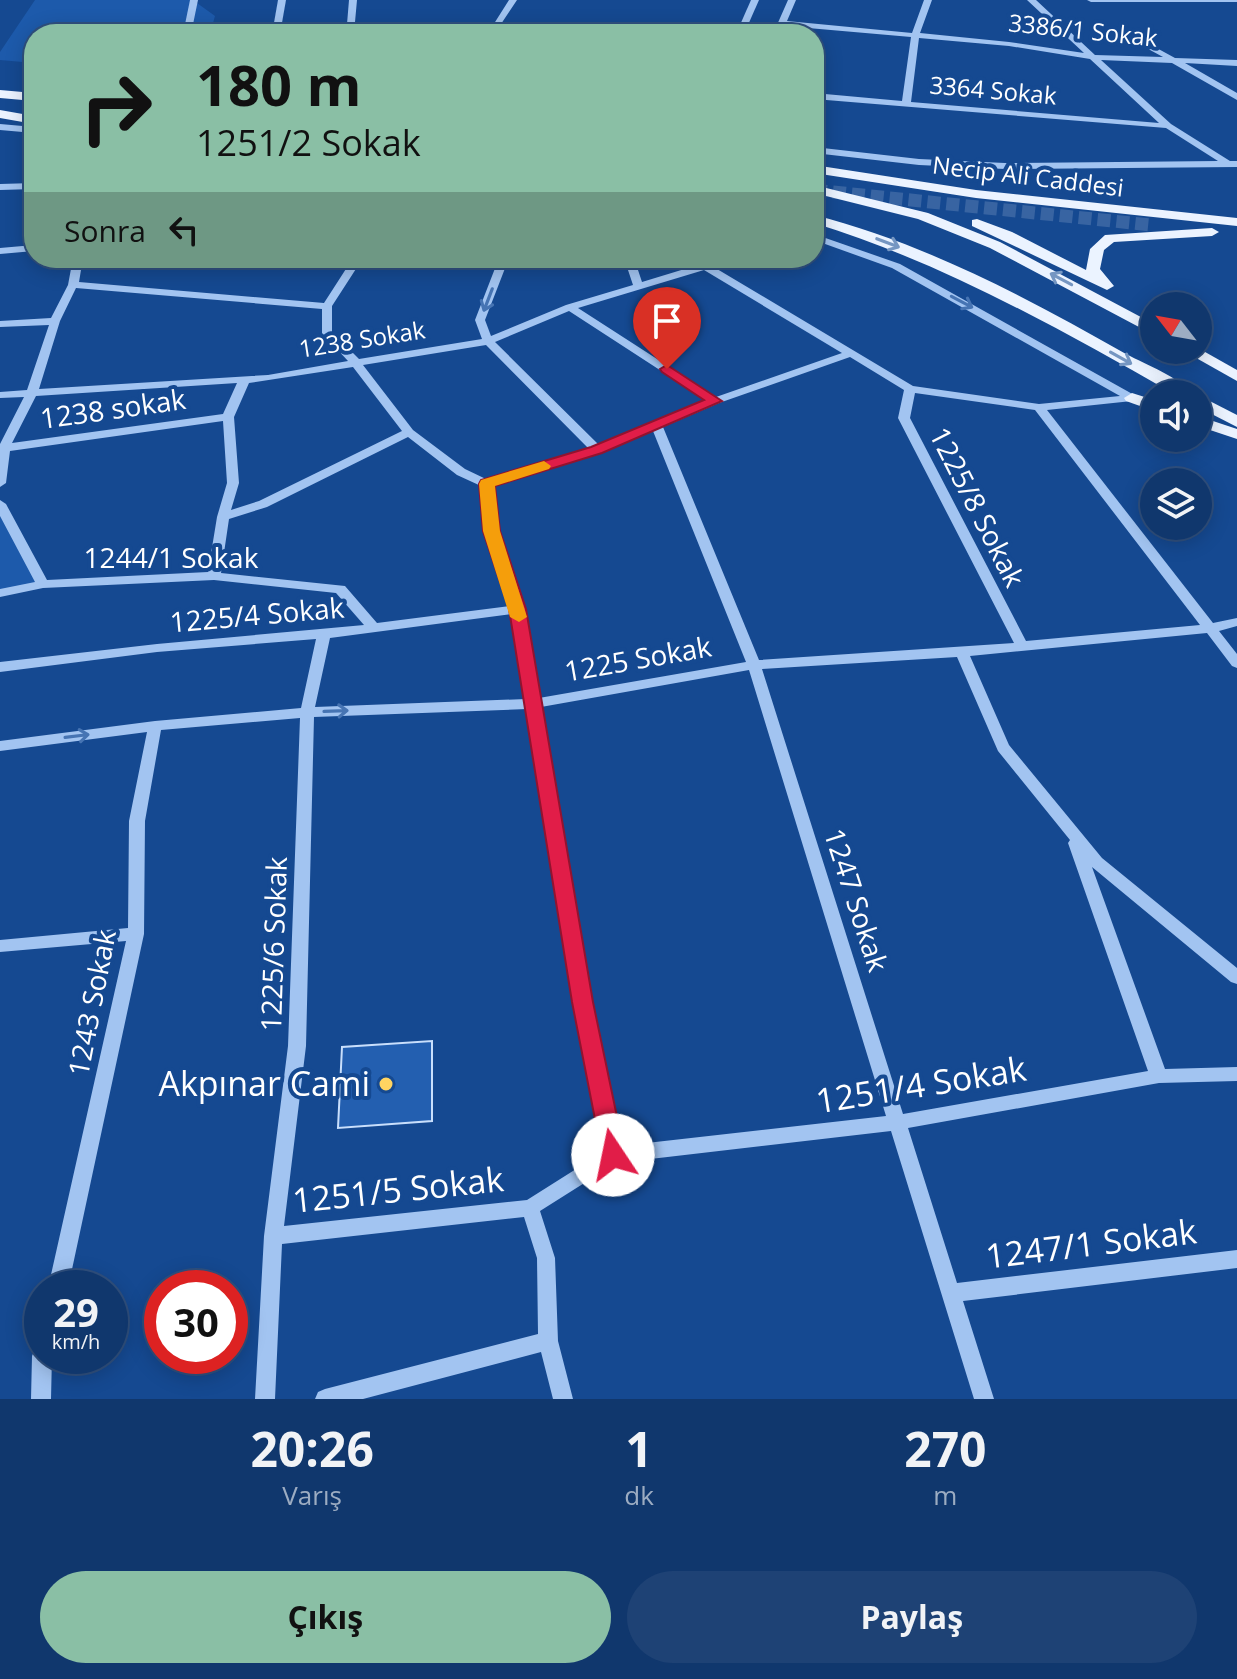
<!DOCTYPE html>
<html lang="tr">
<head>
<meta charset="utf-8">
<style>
	:root { --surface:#10376d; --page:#1e4275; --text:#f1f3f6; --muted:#9cacc2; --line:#305180; --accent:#8abfa5 }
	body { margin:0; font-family:"Open Sans",sans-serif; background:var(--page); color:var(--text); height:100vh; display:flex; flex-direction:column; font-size:30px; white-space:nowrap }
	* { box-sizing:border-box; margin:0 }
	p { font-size:26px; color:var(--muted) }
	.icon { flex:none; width:44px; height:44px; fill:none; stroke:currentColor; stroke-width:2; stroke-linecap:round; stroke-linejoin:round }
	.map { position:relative; height:1399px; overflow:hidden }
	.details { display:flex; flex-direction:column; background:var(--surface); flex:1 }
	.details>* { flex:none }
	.hud { position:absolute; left:24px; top:24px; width:800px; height:244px; border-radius:32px; box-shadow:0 4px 20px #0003,0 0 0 2px var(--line); background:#8abfa5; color:#111; overflow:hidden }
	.needle { width:52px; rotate:301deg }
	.fabs { position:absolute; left:1140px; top:292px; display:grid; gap:16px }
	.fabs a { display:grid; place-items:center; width:72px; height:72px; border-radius:50%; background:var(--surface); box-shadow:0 4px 20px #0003,0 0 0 2px var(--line); font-size:40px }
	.speed { position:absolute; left:24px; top:1270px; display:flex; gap:16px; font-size:40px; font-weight:700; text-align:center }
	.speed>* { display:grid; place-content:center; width:104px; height:104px; border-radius:50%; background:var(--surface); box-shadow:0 4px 20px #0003,0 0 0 2px var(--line); line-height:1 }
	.speed small { font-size:20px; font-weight:400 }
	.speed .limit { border:12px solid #d22; background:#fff; color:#111 }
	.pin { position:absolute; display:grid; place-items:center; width:68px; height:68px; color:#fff; margin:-82px -34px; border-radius:50% 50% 50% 0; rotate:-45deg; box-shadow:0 0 8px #0007 }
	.pin .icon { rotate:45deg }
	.me { position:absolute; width:88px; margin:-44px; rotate:349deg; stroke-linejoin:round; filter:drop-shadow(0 0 6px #0008) }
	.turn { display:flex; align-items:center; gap:28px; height:168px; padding:0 40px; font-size:36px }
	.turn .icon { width:104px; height:104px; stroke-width:2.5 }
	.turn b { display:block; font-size:56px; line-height:68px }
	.then { display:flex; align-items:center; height:76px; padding:0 40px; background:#0003; gap:16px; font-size:30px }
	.eta { display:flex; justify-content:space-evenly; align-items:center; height:136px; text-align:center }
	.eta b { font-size:48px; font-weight:700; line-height:56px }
	.button { display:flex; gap:16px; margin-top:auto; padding:16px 40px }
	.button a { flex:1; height:92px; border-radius:48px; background:var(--accent); color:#111; font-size:32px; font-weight:700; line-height:92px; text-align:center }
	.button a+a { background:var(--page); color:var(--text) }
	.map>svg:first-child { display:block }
</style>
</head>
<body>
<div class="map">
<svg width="1237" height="1399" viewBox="0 0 1237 1399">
	<rect width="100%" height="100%" fill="#154991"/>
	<g fill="#1d5aab">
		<polygon points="35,0 197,0 197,3 215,16 210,34 34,34 34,63 0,60 0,52"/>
		<polygon points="0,504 43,584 0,593"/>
	</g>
	<polygon fill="#235fb0" stroke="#c9dffc" stroke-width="2" points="432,1041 432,1121 338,1128 342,1047"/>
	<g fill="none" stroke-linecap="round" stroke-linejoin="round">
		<polyline stroke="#3864a2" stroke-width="13" stroke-dasharray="13 6" stroke-linecap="butt" points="814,190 1151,225"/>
		<g fill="#a2c4f1" fill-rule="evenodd">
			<polygon points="190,0 198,0 191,34 183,34"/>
			<polygon points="278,0 286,0 280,34 272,34"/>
			<polygon points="349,0 357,0 355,22 490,30 509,0 517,0 497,30 517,32 521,34 477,34 351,26 347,24"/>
			<polygon points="751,0 759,0 744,34 736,34"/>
			<path d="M 788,0 L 796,0 L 787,21 L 912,33 L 924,0 L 932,0 L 920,33 L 1009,42 L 1084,53 L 1027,0 L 1036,0 L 1095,55 L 1163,57 L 1139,44 L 1139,40 L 1142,40 L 1175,58 L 1237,60 L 1237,66 L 1185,63 L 1237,93 L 1237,100 L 1172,63 L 1101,60 L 1171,124 L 1230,161 L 1237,161 L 1237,167 L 1005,169 L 919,165 L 814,153 L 814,147 L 919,159 L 1005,163 L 1218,161 L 1166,128 L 814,99 L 814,93 L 902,101 L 911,37 L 785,26 L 781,34 L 773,34 ZM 919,38 L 1009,46 L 1090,59 L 1159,123 L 911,102 Z"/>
			<polygon points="1087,0 1237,0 1237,2 1091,2"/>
			<polygon points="0,124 34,127 34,133 0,130"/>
			<polygon points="34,183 34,189 0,190 0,184"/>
			<path d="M 814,234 L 900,264 L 1136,396 L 1136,400 L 1132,401 L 1047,410 L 1213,623 L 1237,618 L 1237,626 L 1219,631 L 1237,654 L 1237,668 L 1232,666 L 1207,633 L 970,656 L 1009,745 L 1102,858 L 1237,968 L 1237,984 L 1231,982 L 1092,867 L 1165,1069 L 1237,1067 L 1237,1081 L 1159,1083 L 908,1128 L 957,1283 L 1237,1250 L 1237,1268 L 963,1301 L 994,1399 L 974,1399 L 891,1131 L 616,1163 L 540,1211 L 555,1258 L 558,1341 L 573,1399 L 553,1399 L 541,1352 L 363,1399 L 315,1399 L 318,1392 L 325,1389 L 538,1334 L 537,1258 L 524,1217 L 282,1244 L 275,1399 L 255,1399 L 264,1236 L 288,1046 L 300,718 L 161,730 L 145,821 L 144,934 L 68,1288 L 48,1288 L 126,941 L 0,952 L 0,940 L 128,928 L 129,821 L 147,732 L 0,751 L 0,741 L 155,721 L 301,708 L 316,639 L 157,652 L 0,672 L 0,662 L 157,644 L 364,625 L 336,593 L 214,580 L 43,588 L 0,597 L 0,589 L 35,582 L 0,516 L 0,500 L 6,504 L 47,580 L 208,572 L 217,517 L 227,483 L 223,421 L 10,451 L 6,483 L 0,487 L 0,444 L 24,397 L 0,398 L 0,392 L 27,390 L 49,325 L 0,327 L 0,321 L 51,318 L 68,285 L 73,258 L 83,258 L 79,282 L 324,303 L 353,258 L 363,258 L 332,306 L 332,332 L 359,359 L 482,339 L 475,320 L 499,258 L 509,258 L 485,320 L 491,336 L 566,305 L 633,285 L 624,258 L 634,258 L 642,282 L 701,264 L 709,258 L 720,258 L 712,266 L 913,386 L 1039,404 L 1120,396 L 892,268 L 814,240 ZM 704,270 L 842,353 L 716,397 L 578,308 ZM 76,288 L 322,309 L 322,333 L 348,361 L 268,375 L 39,389 L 60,321 ZM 569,311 L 706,400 L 599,445 L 495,342 ZM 486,345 L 589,449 L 488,480 L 465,469 L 413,430 L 363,365 ZM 850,357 L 904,390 L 898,418 L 1014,643 L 759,660 L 663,427 L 719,403 ZM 353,367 L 402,431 L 259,501 L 231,510 L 239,483 L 234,417 L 249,383 ZM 237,383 L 223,414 L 12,443 L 36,396 ZM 915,393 L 1035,410 L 1200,625 L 1026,641 L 910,418 ZM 653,431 L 746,662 L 539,698 L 525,609 L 498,531 L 493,486 L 601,453 ZM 408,437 L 457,475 L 481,486 L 486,531 L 510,606 L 377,623 L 345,586 L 221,573 L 229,519 L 267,507 ZM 512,614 L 526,699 L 315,707 L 330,638 ZM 957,657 L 998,751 L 1070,840 L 1068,843 L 1148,1071 L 903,1114 L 762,669 ZM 749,670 L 886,1116 L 620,1146 L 590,1002 L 541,707 ZM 527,709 L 574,1002 L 603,1152 L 527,1200 L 284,1226 L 306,1046 L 314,717 Z"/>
			<polygon points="34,245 34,251 0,254 0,248"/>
			<polygon points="42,1346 42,1356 52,1356 51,1399 31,1399 32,1356 35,1349"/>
		</g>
		<g fill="#ebf3ff" fill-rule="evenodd">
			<polygon points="0,90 34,93 34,101 0,98"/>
			<polygon points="0,110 34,116 34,124 0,118"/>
			<polygon points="814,165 976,190 1237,218 1237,226 976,198 814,173"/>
			<polygon points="814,185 928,213 1000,242 1154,324 1154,335 990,248 918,219 814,193"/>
			<path d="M 814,215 C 925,243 1027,298 1126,354 C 1147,365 1178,377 1194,394 L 1174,394 C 1058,328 943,263 814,223 Z"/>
			<polygon points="977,219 1012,232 1086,270 1090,249 1105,235 1212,228 1219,232 1212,236 1114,242 1104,250 1100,269 1114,286 1107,290 972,226 972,220"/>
			<polygon points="1198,348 1237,370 1237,381 1182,350"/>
			<polygon points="1132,393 1154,400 1154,411 1126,401 1124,398"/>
			<polygon points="1198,395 1237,415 1237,427 1198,407"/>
			<polygon points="1198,416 1237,429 1237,439 1198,426"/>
		</g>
	</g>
	<defs><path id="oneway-shaft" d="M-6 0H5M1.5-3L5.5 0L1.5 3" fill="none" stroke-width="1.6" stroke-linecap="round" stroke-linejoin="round" transform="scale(2)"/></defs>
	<g stroke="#7596c2">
		<use href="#oneway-shaft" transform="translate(888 243) rotate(21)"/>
		<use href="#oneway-shaft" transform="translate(1061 279) rotate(-152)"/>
		<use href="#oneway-shaft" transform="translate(1121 358) rotate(29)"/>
	</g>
	<g stroke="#4674b3">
		<use href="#oneway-shaft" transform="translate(488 300) rotate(111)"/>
		<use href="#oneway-shaft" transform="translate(962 302) rotate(28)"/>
		<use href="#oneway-shaft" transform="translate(336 711) rotate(-2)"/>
		<use href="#oneway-shaft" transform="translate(77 736) rotate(-7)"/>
	</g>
	<polygon fill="#e11d48" stroke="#92132f" stroke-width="2" points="667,365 722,401 602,453 495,486 500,531 526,609 593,1002 625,1155 622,1162 613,1165 605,1162 602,1155 572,1002 509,609 483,531 479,484 481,480 591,447 704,400 662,372 660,369"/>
	<polygon fill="#f59e0b" points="544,461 551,466 549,469 495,486 500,531 527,617 519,622 510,617 483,531 479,484 481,480"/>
	<circle fill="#ffd461" stroke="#154991" stroke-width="3" cx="386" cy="1084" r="8"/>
	<g text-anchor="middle" stroke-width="8" stroke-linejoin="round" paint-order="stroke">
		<g font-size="24" fill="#fff" stroke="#154991">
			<text transform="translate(1083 31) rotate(6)" y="8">3386/1 Sokak</text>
			<text transform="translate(993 91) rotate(5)" y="8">3364 Sokak</text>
			<text transform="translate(1028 177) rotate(7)" y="8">Necip Ali Caddesi</text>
			<text transform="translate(362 340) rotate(-9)" y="8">1238 Sokak</text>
		</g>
		<g font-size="28" fill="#fff" stroke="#154991">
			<text transform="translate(113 409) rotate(-8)" y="10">1238 sokak</text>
			<text transform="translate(977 507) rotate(63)" y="10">1225/8 Sokak</text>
			<text x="171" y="568">1244/1 Sokak</text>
			<text transform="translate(257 615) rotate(-5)" y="10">1225/4 Sokak</text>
			<text transform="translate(638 659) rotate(-10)" y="10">1225 Sokak</text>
			<text transform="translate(856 900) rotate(72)" y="10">1247 Sokak</text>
			<text transform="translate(274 944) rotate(-88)" y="10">1225/6 Sokak</text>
			<text transform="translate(92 1003) rotate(-79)" y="10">1243 Sokak</text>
		</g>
		<g font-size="34" fill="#fff" stroke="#154991" text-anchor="end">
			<text x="370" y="1096">Akpınar Cami</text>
		</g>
		<g font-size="34" fill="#fff" stroke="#154991">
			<text transform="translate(921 1085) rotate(-9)" y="12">1251/4 Sokak</text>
			<text transform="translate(398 1190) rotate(-6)" y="12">1251/5 Sokak</text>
			<text transform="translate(1091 1244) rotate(-7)" y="12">1247/1 Sokak</text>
		</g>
	</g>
</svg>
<div class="fabs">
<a><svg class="needle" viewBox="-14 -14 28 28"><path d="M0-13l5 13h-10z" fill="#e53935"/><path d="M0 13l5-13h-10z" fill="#9cacc2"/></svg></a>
<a><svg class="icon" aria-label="sound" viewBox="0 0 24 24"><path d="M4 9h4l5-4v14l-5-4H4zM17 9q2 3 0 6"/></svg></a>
<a><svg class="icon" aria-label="layers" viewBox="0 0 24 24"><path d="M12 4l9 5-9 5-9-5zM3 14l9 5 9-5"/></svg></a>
</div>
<div class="speed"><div>29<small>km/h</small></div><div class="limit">30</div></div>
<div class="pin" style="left:667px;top:369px;background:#d93025"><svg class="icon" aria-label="arrive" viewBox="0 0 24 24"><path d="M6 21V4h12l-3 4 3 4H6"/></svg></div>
<svg class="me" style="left:613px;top:1155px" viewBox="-20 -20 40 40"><circle r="19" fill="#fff"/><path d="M0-13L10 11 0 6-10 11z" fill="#e11d48"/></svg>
<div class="hud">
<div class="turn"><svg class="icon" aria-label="right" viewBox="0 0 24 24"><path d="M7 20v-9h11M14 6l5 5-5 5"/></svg><div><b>180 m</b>1251/2 Sokak</div></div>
<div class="then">Sonra<svg class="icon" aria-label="left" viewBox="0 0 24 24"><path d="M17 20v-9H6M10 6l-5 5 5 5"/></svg></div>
</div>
</div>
<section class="details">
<div class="eta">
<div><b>20:26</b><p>Varış</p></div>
<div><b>1</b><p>dk</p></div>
<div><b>270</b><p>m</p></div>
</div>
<div class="button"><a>Çıkış</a><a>Paylaş</a></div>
</section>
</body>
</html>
